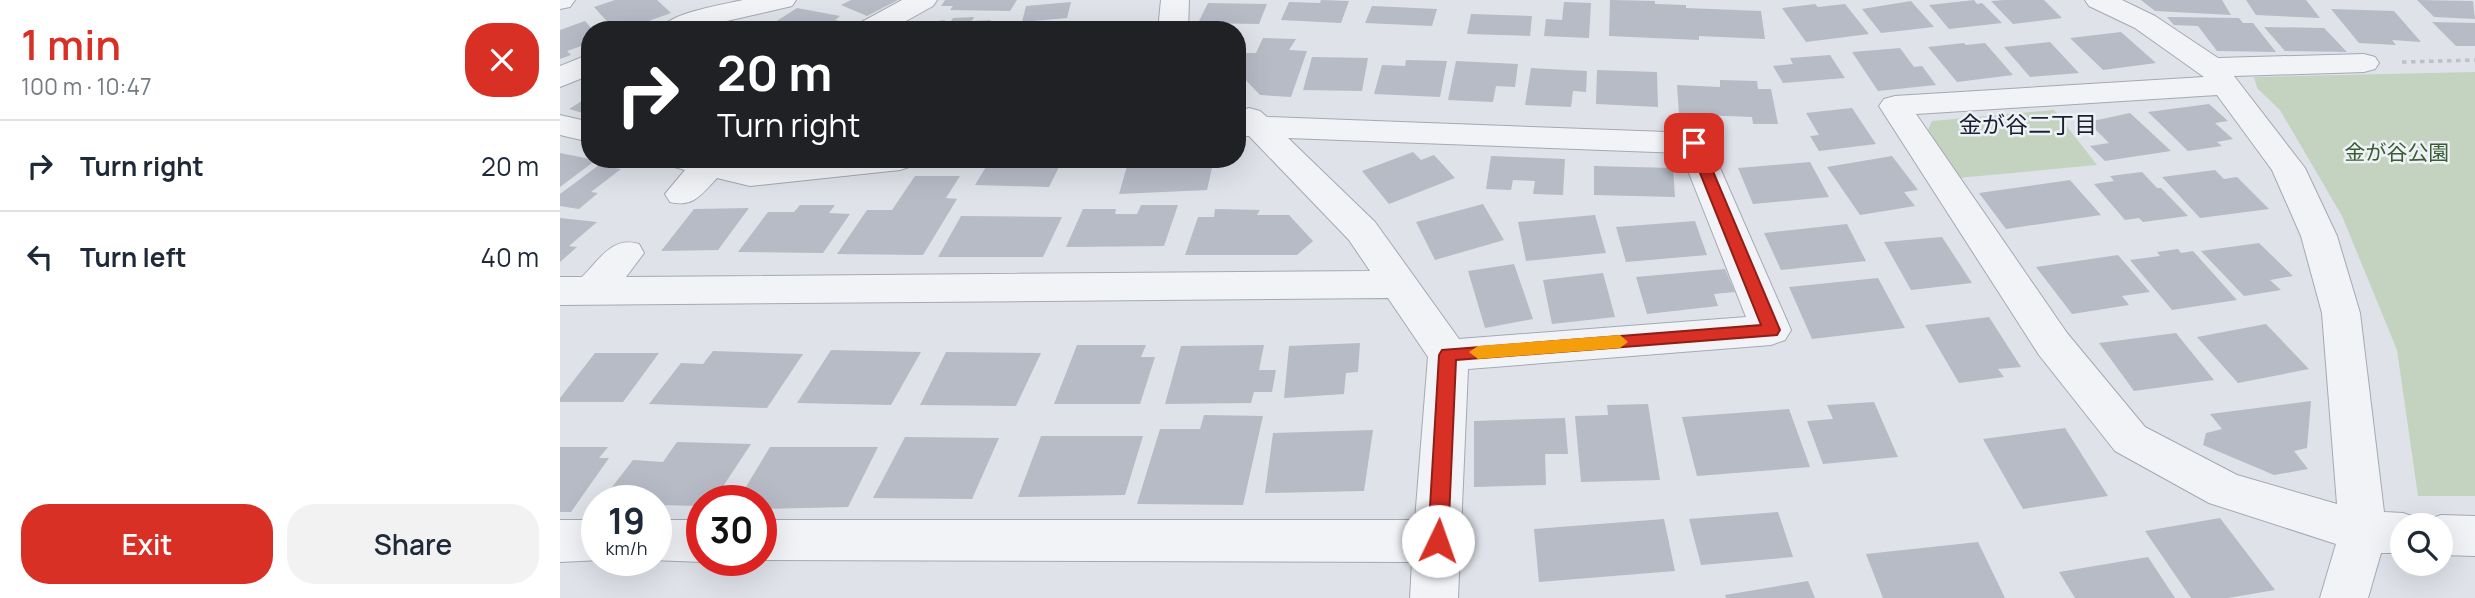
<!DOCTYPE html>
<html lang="en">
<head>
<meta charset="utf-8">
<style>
	:root { --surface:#fff; --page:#f2f2f3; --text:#1f2937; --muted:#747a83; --line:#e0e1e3; --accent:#d93025 }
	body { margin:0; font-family:Manrope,"Noto Sans JP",sans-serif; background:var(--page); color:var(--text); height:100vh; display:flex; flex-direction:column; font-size:26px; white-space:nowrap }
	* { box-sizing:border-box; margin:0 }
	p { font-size:23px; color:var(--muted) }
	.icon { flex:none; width:38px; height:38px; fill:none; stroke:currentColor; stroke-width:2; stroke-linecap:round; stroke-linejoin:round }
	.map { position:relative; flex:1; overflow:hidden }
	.drawer { display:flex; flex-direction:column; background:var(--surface); width:560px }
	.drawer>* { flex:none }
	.guide { position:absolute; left:21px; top:21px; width:665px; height:147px; border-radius:28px; box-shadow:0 7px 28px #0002; background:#202124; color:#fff; overflow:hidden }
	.tools { position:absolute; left:1830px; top:513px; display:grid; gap:14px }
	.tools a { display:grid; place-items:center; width:63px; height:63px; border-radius:50%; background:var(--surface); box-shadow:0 7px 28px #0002; font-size:35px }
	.speed { position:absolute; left:21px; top:485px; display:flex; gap:14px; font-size:35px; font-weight:700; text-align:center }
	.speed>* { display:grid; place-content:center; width:91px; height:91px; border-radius:50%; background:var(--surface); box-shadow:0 7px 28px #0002; line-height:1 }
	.speed small { font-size:18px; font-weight:400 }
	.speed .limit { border:10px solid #d22; background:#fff; color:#111 }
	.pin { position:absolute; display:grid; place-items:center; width:60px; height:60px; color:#fff; margin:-30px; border-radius:14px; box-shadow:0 4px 10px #0006 }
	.me { position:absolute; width:77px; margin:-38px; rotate:3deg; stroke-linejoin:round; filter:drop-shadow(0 0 5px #0008) }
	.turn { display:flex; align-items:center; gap:24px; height:147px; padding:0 21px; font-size:32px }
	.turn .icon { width:91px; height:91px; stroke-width:2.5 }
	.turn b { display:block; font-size:49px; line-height:60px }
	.round { display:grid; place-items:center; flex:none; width:74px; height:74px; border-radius:28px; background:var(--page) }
	.headline { display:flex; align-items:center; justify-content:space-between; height:119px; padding:0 21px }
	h1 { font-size:42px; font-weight:600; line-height:52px; color:var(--accent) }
	.action { display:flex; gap:14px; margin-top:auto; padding:14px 21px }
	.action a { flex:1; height:80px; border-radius:28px; background:var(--accent); color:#fff; font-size:28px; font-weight:600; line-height:80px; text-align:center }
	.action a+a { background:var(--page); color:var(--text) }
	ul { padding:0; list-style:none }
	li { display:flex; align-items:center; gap:21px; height:91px; padding:0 21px; border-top:2px solid var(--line) }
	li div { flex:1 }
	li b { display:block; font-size:26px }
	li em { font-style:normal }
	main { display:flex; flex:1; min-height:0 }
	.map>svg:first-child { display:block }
</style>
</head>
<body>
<main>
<section class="drawer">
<div class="headline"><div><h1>1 min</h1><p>100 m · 10:47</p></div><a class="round" style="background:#d93025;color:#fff"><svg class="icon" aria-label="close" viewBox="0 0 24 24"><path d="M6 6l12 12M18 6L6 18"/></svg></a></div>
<ul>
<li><svg class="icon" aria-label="right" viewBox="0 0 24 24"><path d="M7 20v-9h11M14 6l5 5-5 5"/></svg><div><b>Turn right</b></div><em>20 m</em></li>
<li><svg class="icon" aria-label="left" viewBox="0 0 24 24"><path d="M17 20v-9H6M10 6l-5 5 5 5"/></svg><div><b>Turn left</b></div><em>40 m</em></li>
</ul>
<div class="action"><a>Exit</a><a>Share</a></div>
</section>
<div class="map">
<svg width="1915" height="598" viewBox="0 0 1915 598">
	<rect width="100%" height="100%" fill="#dfe2e9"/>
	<g fill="#c4d3bf">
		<polygon points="1915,72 1915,496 1858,496 1837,350 1782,216 1720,110 1697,88 1694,77"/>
		<polygon points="1494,110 1537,165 1398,178 1367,132 1372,121"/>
	</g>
	<g fill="#b6bbc6">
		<polygon points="55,0 97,0 111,13 64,30 55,30 34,7"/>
		<polygon points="291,0 338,0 307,16 281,5"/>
		<polygon points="385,0 457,0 450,11 390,10 393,6 381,6"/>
		<polygon points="761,0 789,1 781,23 721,20 729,2 760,3"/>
		<polygon points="1050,0 1095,1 1095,4 1126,5 1126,8 1201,11 1205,39 1139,36 1139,40 1049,36"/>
		<polygon points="1414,0 1417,4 1422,3 1442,23 1389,29 1369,5"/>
		<polygon points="1445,0 1484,0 1502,18 1453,24 1431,1"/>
		<polygon points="1581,0 1662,0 1671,15 1595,11"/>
		<polygon points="1686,0 1746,0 1760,18 1696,15"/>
		<polygon points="1857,0 1913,1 1915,19 1874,17"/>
		<polygon points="1351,1 1374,27 1321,33 1302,9"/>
		<polygon points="511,2 507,18 462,22 466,6"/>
		<polygon points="1004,2 1031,3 1029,38 984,36 986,19 1002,20"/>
		<polygon points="648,3 707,4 699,24 638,23"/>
		<polygon points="1255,4 1258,7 1285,4 1309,34 1246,42 1222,8"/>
		<polygon points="812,6 877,9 872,26 805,23"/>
		<polygon points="237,8 280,16 275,20 289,23 279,30 240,30 212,24"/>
		<polygon points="1771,9 1834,11 1861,42 1832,40 1836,45 1799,43"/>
		<polygon points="911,14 972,16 970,36 907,34"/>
		<polygon points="414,17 412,21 431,20 426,30 386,30 393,18"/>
		<polygon points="1607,17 1679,18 1683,23 1693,23 1716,52 1657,51 1638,26 1614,25"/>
		<polygon points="385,20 381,30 332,30 333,27"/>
		<polygon points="25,21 33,30 30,30 30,43 7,51 11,55 0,59 0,30"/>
		<polygon points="1872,22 1915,23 1915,46 1896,46"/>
		<polygon points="1704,27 1764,28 1787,52 1725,51"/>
		<polygon points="1561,32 1596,63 1543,70 1510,38"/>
		<polygon points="703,38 736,39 729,50 747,51 731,97 700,95 677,71 677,61 682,53 696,53"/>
		<polygon points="1490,42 1519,73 1470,77 1444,47"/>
		<polygon points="1404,43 1406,45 1425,43 1453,75 1397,82 1368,47"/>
		<polygon points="1340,48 1354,67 1362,66 1376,85 1318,91 1292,52"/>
		<polygon points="1270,55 1285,78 1223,83 1213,66 1233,64 1230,58"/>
		<polygon points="752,57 808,58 802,91 743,90"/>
		<polygon points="846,60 887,61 880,97 814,94 822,65 845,66"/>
		<polygon points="896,61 958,64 955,87 936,86 933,102 888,100"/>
		<polygon points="971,68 1027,71 1026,92 1013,91 1011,107 965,105"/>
		<polygon points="1037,70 1097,72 1098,107 1036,104"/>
		<polygon points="1160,80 1197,81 1198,89 1211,89 1218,124 1193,124 1192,117 1119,114 1117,85 1160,87"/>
		<polygon points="30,96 30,115 9,109"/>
		<polygon points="1649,104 1668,121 1655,123 1673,139 1657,142 1662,146 1628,151 1588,112"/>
		<polygon points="1292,108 1316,144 1259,151 1250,136 1259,135 1246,113"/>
		<polygon points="1570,113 1611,151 1545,161 1530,146 1549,143 1528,122"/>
		<polygon points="853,152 861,160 874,155 895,178 829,204 802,171"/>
		<polygon points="0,153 30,159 36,160 0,187"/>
		<polygon points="931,156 1005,159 1003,195 973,194 975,181 953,180 951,190 926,189"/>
		<polygon points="1332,156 1358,190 1344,192 1355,206 1300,215 1267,167"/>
		<polygon points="569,159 654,159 647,190 559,194"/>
		<polygon points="430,160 502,161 489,187 415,185"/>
		<polygon points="1250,162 1269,197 1193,204 1178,168"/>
		<polygon points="39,165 61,169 31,192 38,193 19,209 0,206 0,194"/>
		<polygon points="1034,166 1113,168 1115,197 1034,195"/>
		<polygon points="1655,170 1664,179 1677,177 1709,209 1640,218 1602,177"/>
		<polygon points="1582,172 1597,188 1601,188 1628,216 1583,222 1579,218 1565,220 1534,184 1554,181 1550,176"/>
		<polygon points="355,176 400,176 386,198 397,199 363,255 277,254 307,210 332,210"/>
		<polygon points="1510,180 1541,215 1446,229 1419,193"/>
		<polygon points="923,204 944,240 875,260 856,222"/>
		<polygon points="240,205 275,205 269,213 290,214 263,253 178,252 208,212 234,212"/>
		<polygon points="581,205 618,205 604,246 506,247 523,209 556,209 555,214 577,214"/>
		<polygon points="189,208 158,250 101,251 134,209"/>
		<polygon points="655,209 700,210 697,215 729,215 753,241 737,255 625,255 638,217 654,217"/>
		<polygon points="1035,215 1046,253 966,261 958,222"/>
		<polygon points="401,216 502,217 483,257 378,257"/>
		<polygon points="0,218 37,222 9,246 17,247 0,262"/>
		<polygon points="1135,221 1147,255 1066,262 1056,227"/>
		<polygon points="1287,224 1306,261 1221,270 1204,233"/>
		<polygon points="1382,237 1412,283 1351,290 1324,242"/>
		<polygon points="1699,243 1733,276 1710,280 1721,290 1684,296 1641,251"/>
		<polygon points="1618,249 1621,253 1633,251 1677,300 1612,310 1570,260 1600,256 1597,252"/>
		<polygon points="1558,255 1590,292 1562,296 1569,305 1512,314 1476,267"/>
		<polygon points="954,264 973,319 925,328 908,271"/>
		<polygon points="1165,269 1175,292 1154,294 1158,306 1087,314 1076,277"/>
		<polygon points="1043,273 1055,317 992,324 983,280"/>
		<polygon points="1318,278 1345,328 1252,339 1229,287"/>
		<polygon points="1429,317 1461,367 1438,369 1444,377 1399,383 1365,325"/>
		<polygon points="1706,324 1749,369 1678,383 1637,337"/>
		<polygon points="1616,333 1654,380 1574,391 1539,343"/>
		<polygon points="800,343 798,372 786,373 784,394 724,398 729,346"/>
		<polygon points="517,345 586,345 581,357 595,357 580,404 494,404"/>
		<polygon points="704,345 699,370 716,370 712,392 694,392 691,403 605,404 621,346"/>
		<polygon points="271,350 361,352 331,405 237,403"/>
		<polygon points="153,351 243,354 207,408 89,404 121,363 143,364"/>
		<polygon points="386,352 481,353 456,406 360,405"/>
		<polygon points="35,353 99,353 63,402 0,402 0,398"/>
		<polygon points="1751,401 1747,448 1734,451 1748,469 1714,475 1643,445 1646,433 1662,429 1650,414"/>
		<polygon points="1314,402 1338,457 1263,464 1247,421 1273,419 1267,405"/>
		<polygon points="1088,404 1100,480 1021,482 1015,416 1048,415 1047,405"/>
		<polygon points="1229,409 1250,467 1137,476 1122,417"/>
		<polygon points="644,415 703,416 683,505 577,504 600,429 640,429"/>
		<polygon points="1005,418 1008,454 985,454 986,485 914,487 914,421"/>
		<polygon points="1505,428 1548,496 1463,509 1423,439"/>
		<polygon points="813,430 804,491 705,493 713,433"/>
		<polygon points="481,436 583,436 565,495 458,497"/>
		<polygon points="345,437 439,438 412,499 313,498"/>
		<polygon points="117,442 191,444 154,500 142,500 142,506 96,505 96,500 42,500 73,460 103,462"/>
		<polygon points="0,447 48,447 39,458 49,458 11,512 0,512"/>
		<polygon points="210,447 318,447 288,507 201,509 201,500 178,500"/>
		<polygon points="1218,512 1233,557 1141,565 1129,519"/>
		<polygon points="1660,518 1715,590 1668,598 1631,598 1585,531"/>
		<polygon points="1104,519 1115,571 979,582 974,529"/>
		<polygon points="1418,542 1445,598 1323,598 1306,554"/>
		<polygon points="1588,557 1615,598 1515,598 1499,572"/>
		<polygon points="1248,581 1255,598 1166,598 1165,595"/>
	</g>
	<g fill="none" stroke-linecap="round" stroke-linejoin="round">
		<defs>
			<g id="minor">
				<polygon points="0,0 15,0 10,7 0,9"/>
				<path d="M 183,0 L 236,0 L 232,6 L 158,23 L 140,30 L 99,30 C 111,12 162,5 183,0 Z"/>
				<polygon points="342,0 377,0 373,6 330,30 294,30 298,24"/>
				<polygon points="601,0 629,0 628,30 598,30"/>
				<path d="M 1525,0 L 1562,0 L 1595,16 L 1658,58 L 1804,54 L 1815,57 L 1819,63 L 1815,69 L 1804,72 L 1674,76 L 1745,168 L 1777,236 L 1800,313 L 1824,512 L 1843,513 L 1860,519 L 1862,525 L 1864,521 L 1881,515 L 1915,516 L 1915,556 L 1881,555 L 1881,525 L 1843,525 L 1843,553 L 1821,553 L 1808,598 L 1760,598 L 1776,544 L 1649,503 L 1555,451 L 1479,355 L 1319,106 L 1324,99 L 1335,96 L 1644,77 L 1575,28 L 1529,6 ZM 1657,95 L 1712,170 L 1741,236 L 1762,313 L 1777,504 L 1677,475 L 1585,427 L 1507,333 L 1356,114 Z"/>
				<polygon points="30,54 30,75 0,87 0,66"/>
				<path d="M 689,108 L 700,111 L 707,117 L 1134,133 L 1146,136 L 1231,330 L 1225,340 L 1211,345 L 908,369 L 898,598 L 850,598 L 852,562 L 197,560 L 201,560 L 201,520 L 855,520 L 868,357 L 828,298 L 0,305 L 0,277 L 22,277 C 40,259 52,236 79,244 L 84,253 L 66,277 L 810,271 L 789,240 L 689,136 L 677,136 L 677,112 ZM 728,138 L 1121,153 L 1186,317 L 899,339 L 815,222 Z"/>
				<polygon points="0,115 30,122 30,142 0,135"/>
				<path d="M 106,159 L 169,159 L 190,164 L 237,159 L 357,159 L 352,166 L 340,170 L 190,186 L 157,178 C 142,194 133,208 110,202 L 105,194 L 125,170 L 111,166 Z"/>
				<polygon points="0,520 37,520 37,560 41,560 0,562"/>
				<polygon points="96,520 142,520 142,560 146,560 142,562 92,560 96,560"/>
			</g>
		</defs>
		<use href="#minor" stroke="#a4a9b3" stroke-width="2"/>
		<polyline stroke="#bdc0c8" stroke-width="3.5" stroke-dasharray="4.5 4.5" stroke-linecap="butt" points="1842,62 1915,60"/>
		<use href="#minor" fill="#f2f3f7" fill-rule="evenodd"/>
	</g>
	<polygon fill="#d93025" stroke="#8d1f18" stroke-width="2" points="1134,138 1141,143 1220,330 1217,335 896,360 888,541 885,547 878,549 871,547 868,541 879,355 882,350 1201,325 1128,143"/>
	<polygon fill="#f59e0b" points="1060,335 1068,342 1060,348 918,359 909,352 918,346"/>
	<g text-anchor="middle" stroke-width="5" stroke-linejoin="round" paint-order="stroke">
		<g font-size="21" fill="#3a5d34" stroke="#eef1f6">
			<text x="1837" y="160">金が谷公園</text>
		</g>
		<g font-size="23" fill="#192131" stroke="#eef1f6">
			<text x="1468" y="133">金が谷二丁目</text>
		</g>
	</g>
</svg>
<div class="tools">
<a><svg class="icon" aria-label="search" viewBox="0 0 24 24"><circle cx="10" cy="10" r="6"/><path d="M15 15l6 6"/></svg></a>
</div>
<div class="speed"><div>19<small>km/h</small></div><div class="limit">30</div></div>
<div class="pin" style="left:1134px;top:143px;background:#d93025"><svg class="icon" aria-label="arrive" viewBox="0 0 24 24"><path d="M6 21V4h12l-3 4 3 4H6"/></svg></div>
<svg class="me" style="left:878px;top:541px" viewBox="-20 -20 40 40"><circle r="19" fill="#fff"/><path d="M0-13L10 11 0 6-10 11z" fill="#d93025"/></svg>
<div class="guide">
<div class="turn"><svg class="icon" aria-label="right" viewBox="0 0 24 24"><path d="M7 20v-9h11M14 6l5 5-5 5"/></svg><div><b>20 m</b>Turn right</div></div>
</div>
</div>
</main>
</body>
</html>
